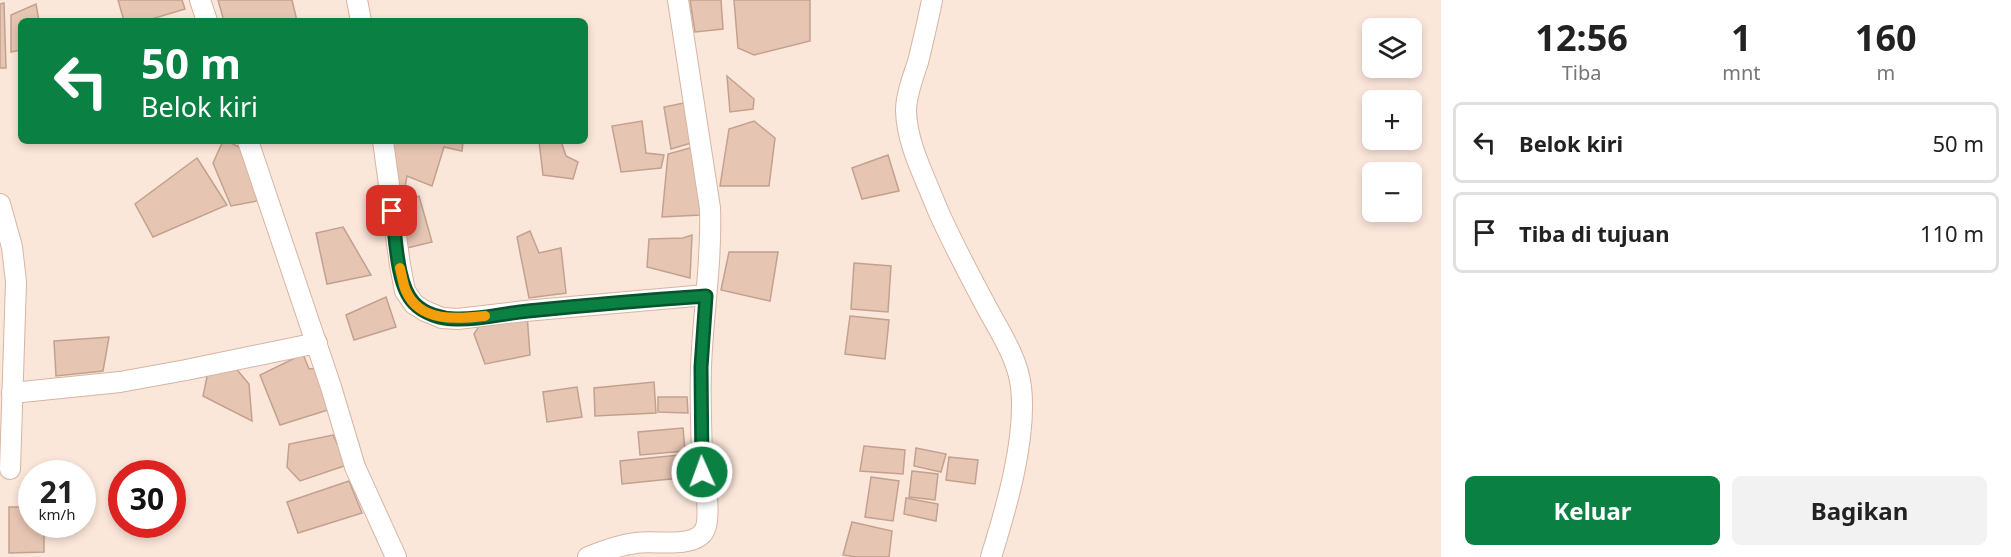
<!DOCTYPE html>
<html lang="id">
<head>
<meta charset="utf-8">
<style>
	:root { --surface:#fff; --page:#f2f2f2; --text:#222; --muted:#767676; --line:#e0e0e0; --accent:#0b8043 }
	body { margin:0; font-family:"Noto Sans",sans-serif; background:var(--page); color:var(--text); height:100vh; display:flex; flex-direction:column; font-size:22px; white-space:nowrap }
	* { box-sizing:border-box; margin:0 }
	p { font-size:20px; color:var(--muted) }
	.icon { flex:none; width:33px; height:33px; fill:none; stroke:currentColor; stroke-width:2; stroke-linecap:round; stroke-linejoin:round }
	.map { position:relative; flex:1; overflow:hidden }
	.details { display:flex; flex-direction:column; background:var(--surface); width:570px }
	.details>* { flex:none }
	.banner { position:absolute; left:18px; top:18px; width:570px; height:126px; border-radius:9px; box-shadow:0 3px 9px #0003; background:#0b8043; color:#fff; overflow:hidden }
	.fabs { position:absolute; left:1362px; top:18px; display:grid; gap:12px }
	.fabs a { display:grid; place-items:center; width:60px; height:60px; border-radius:9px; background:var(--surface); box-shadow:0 3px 9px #0003; font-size:30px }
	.speed { position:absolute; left:18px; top:460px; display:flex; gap:12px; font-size:30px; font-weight:700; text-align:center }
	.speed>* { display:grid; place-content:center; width:78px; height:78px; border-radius:50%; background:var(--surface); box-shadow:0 3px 9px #0003; line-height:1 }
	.speed small { font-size:15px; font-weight:400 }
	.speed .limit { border:9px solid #d22; background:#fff; color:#111 }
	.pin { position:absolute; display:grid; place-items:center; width:51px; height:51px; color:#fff; margin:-26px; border-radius:12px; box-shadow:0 3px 9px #0006 }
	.me { position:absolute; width:66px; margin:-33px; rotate:358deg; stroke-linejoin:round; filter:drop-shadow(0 0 4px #0008) }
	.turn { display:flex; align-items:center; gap:21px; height:126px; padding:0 24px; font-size:27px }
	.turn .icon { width:78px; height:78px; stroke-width:2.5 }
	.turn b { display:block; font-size:42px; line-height:51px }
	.eta { display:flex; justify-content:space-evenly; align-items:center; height:102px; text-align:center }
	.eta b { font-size:36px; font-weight:700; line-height:42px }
	.cta { display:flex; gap:12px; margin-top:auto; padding:12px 24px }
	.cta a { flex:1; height:69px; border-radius:9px; background:var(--accent); color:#fff; font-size:24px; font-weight:700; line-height:69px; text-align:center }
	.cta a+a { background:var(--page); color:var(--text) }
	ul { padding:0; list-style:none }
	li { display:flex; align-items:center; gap:18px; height:81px; margin:0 12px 9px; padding:0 12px; border:3px solid var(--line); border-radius:9px }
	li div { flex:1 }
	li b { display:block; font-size:22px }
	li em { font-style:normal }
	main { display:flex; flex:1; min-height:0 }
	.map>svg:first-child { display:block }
</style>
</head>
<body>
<main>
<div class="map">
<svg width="1441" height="557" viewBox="0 0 1441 557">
	<rect width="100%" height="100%" fill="#fbe6da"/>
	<g fill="#e7c5b3" stroke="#c2a18f" stroke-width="1.5">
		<polygon points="118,0 182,0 185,9 145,21 124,21"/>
		<polygon points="218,0 292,0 297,21 224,21"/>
		<polygon points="690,0 721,0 723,29 695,32"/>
		<polygon points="734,0 810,0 810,41 754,55 738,48"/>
		<polygon points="4,3 6,68 0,68 0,4"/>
		<polygon points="36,4 39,21 21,21 21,50 11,52 11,15"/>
		<polygon points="727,76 754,99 753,109 730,112"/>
		<polygon points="689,102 698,141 671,149 664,107"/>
		<polygon points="642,121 646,153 664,155 661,168 621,172 612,126"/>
		<polygon points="754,121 775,138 769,186 720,186 729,129"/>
		<polygon points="223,141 227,141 247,151 262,200 231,206 213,163"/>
		<polygon points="388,141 463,141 462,151 444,147 432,186 407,176 405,187 394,185"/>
		<polygon points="539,141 561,141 566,156 578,162 573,179 543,175"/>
		<polygon points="697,146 700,215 662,217 668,154"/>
		<polygon points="888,155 899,191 862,199 852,168"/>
		<polygon points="197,158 227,205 153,237 135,204"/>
		<polygon points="419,196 432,242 403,249 398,227 403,203"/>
		<polygon points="343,227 371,275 327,284 316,233"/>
		<polygon points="530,231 539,253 561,248 566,293 529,298 517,237"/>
		<polygon points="692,235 690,278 647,267 649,239 683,238"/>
		<polygon points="729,252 778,252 770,301 721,290"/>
		<polygon points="854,263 891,266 888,312 851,309"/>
		<polygon points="386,297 396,327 354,340 346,315"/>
		<polygon points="527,314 530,355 485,364 474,334 483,320"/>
		<polygon points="850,316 889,320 885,359 845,354"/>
		<polygon points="109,337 103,371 56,376 54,341"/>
		<polygon points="303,354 309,369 320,368 331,409 280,425 260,375"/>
		<polygon points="233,365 249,384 252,421 203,396 208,372"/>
		<polygon points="654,382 656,413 595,416 594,388"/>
		<polygon points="577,387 582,417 547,422 543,392"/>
		<polygon points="658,397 687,397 688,413 658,412"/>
		<polygon points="683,428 685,451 640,455 638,432"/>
		<polygon points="333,435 347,465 300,481 287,467 289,444"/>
		<polygon points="864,446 905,450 903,474 860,471"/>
		<polygon points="916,448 946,454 941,472 914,466"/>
		<polygon points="679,455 680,478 622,484 620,461"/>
		<polygon points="949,457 978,460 975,484 946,480"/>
		<polygon points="912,471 938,474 935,500 909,497"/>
		<polygon points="871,477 899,481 893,521 865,517"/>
		<polygon points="349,481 362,513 298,533 287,502"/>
		<polygon points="906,498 938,504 936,521 904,514"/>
		<polygon points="9,507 32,507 32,525 44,525 44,552 9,553"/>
		<polygon points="852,522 892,531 889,557 856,557 843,555"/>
	</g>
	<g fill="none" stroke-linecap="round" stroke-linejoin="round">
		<defs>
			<g id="minor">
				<polyline points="200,0 207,21"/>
				<polyline points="357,0 361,21"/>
				<path d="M 932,0 C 928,21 923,41 918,62 C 913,77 906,95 906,111 C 907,144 924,175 936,206 C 951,241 969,274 987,308 C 1000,332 1018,359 1021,387 C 1027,438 1006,509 991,557"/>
				<polyline points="248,141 331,387 355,467 396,557"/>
				<polyline points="383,141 400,265 405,291 414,304 425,311 442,318 458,319 525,311 706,295"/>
				<polyline points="0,204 12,247 16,282 10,469"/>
				<polyline points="12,393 120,382 186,370 317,343"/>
				<path d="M 588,557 C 603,551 620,545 636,543 C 654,540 688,548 702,534 C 714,522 703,472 702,454 C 701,425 700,396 701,367 C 703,314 712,261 710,208 L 678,0"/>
			</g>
		</defs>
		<use href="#minor" stroke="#d6b5a2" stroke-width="22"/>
		<use href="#minor" stroke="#fff" stroke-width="20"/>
	</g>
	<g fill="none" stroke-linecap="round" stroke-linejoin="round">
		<defs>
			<path id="route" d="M 392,211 C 396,236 396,285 414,303 C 424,314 442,319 456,319 C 480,320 505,313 528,311 C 588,305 647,300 706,296 L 701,367 L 702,472"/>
		</defs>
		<use href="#route" stroke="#07532c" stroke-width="15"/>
		<use href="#route" stroke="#0b8043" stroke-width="10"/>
		<path stroke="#f59e0b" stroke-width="10" d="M 400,268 C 402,275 403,285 406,291 C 420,323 458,319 485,316"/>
	</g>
</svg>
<div class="fabs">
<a><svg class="icon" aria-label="layers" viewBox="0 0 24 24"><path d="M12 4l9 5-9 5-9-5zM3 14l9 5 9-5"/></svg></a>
<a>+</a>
<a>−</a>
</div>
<div class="speed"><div>21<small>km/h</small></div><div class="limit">30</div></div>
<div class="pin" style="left:392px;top:211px;background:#d93025"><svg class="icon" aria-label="arrive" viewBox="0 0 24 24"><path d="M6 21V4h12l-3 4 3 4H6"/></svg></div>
<svg class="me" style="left:702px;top:472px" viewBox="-20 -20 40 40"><circle r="17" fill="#0b8043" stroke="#fff" stroke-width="3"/><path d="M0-11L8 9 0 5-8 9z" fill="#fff"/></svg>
<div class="banner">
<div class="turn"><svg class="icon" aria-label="left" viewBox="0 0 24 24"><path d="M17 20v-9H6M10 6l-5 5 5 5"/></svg><div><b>50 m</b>Belok kiri</div></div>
</div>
</div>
<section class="details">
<div class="eta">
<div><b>12:56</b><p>Tiba</p></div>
<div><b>1</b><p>mnt</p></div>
<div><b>160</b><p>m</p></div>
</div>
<ul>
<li><svg class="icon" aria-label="left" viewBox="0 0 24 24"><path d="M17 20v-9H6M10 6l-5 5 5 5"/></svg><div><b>Belok kiri</b></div><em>50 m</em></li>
<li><svg class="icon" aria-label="arrive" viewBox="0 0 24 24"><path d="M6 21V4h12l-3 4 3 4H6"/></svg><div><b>Tiba di tujuan</b></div><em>110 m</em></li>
</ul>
<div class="cta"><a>Keluar</a><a>Bagikan</a></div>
</section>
</main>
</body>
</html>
